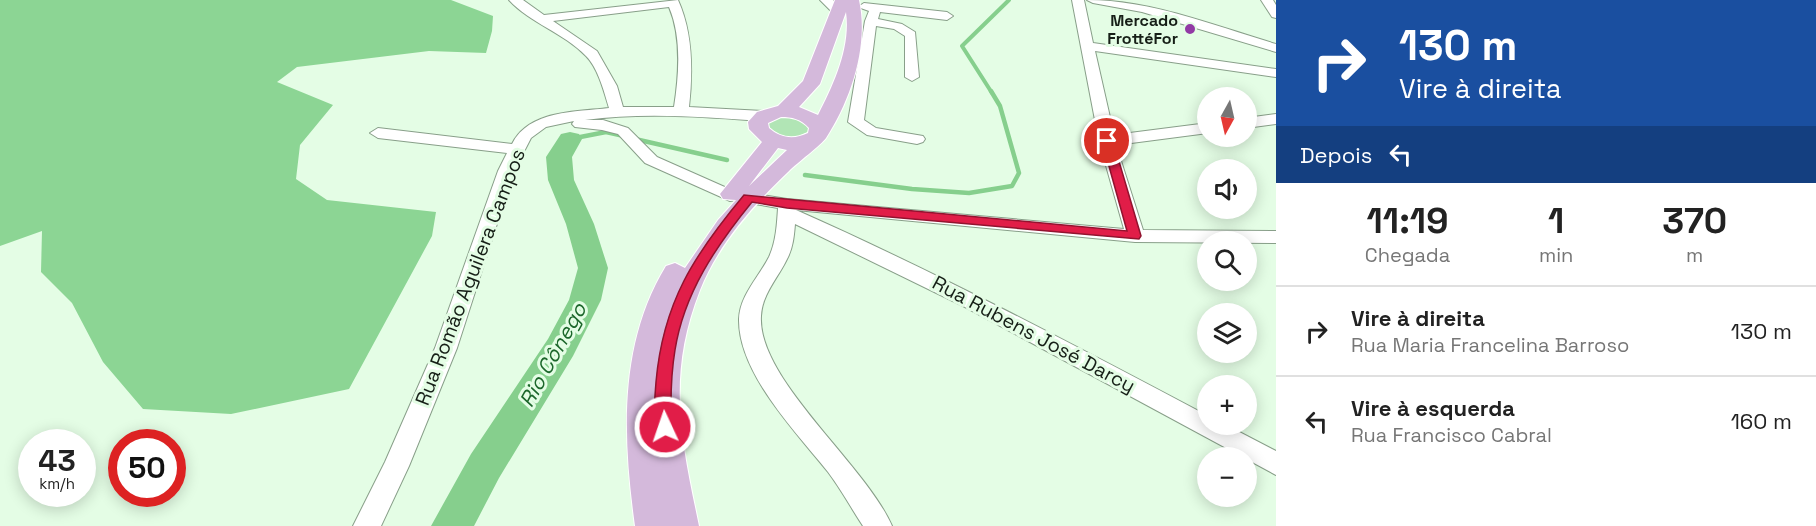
<!DOCTYPE html>
<html lang="pt">
<head>
<meta charset="utf-8">
<style>
	:root { --surface:#fff; --page:#f2f2f2; --text:#222; --muted:#767676; --line:#e0e0e0 }
	body { margin:0; font-family:"Space Grotesk",sans-serif; background:var(--page); color:var(--text); height:100vh; display:flex; flex-direction:column; font-size:22px; white-space:nowrap }
	* { box-sizing:border-box; margin:0 }
	p { font-size:20px; color:var(--muted) }
	.icon { flex:none; width:33px; height:33px; fill:none; stroke:currentColor; stroke-width:2; stroke-linecap:round; stroke-linejoin:round }
	.map { position:relative; flex:1; overflow:hidden }
	.details { display:flex; flex-direction:column; background:var(--surface); width:540px }
	.details>* { flex:none }
	.banner { background:#1a4fa0; color:#fff; overflow:hidden }
	.needle { width:39px; rotate:188deg }
	.buttons { position:absolute; left:1197px; top:87px; display:grid; gap:12px }
	.buttons a { display:grid; place-items:center; width:60px; height:60px; border-radius:50%; background:var(--surface); box-shadow:0 3px 15px #0003; font-size:30px }
	.speed { position:absolute; left:18px; top:429px; display:flex; gap:12px; font-size:30px; font-weight:700; text-align:center }
	.speed>* { display:grid; place-content:center; width:78px; height:78px; border-radius:50%; background:var(--surface); box-shadow:0 3px 15px #0003; line-height:1 }
	.speed small { font-size:15px; font-weight:400 }
	.speed .limit { border:9px solid #d22; background:#fff; color:#111 }
	.pin { position:absolute; display:grid; place-items:center; width:51px; height:51px; color:#fff; margin:-26px; border:3px solid #fff; border-radius:50%; box-shadow:0 2px 6px #0007 }
	.me { position:absolute; width:66px; margin:-33px; rotate:357deg; stroke-linejoin:round; filter:drop-shadow(0 0 4px #0008) }
	.turn { display:flex; align-items:center; gap:21px; height:126px; padding:0 24px; font-size:27px }
	.turn .icon { width:78px; height:78px; stroke-width:2.5 }
	.turn b { display:block; font-size:42px; line-height:51px }
	.then { display:flex; align-items:center; height:57px; padding:0 24px; background:#0003; gap:12px; font-size:22px }
	.eta { display:flex; justify-content:space-evenly; align-items:center; height:102px; text-align:center }
	.eta b { font-size:36px; font-weight:800; line-height:42px }
	ul { padding:0; list-style:none }
	li { display:flex; align-items:center; gap:18px; height:90px; padding:0 24px; border-top:2px solid var(--line) }
	li div { flex:1 }
	li b { display:block; font-size:22px }
	li em { font-style:normal }
	main { display:flex; flex:1; min-height:0 }
	.map>svg:first-child { display:block }
</style>
</head>
<body>
<main>
<div class="map">
<svg width="1276" height="526" viewBox="0 0 1276 526">
	<rect width="100%" height="100%" fill="#e4fde5"/>
	<polygon fill="#b1e5b5" points="777,117 796,117 808,126 808,132 794,138 775,134 767,124"/>
	<polygon fill="#8cd594" points="0,0 451,0 493,16 492,31 486,53 429,51 297,67 277,82 333,105 300,145 296,179 327,200 436,212 432,236 349,389 231,414 143,409 103,362 72,303 41,272 42,231 0,246"/>
	<g fill="none" stroke-linecap="round" stroke-linejoin="round">
		<polyline stroke="#86cf8d" stroke-width="4" points="992,93 962,46 1009,0"/>
		<g stroke="#86cf8d" stroke-width="4.5">
			<polyline points="570,139 606,132 624,136"/>
			<polyline points="635,139 727,160"/>
			<polyline points="805,175 912,189 969,193 1012,186 1019,173 1000,106 991,91"/>
		</g>
		<polygon fill="#86cf8d" fill-rule="evenodd" points="570,132 579,134 582,139 572,157 574,180 594,224 608,268 601,300 573,356 499,478 474,526 431,526 471,454 548,339 569,300 578,268 566,224 548,180 546,157 561,134"/>
		<defs>
			<g id="minor">
				<path d="M 509,0 L 523,0 L 544,15 L 678,0 C 693,33 693,71 689,107 L 763,111 L 771,116 L 763,121 C 704,117 644,112 585,120 L 603,120 L 628,128 L 657,157 L 736,192 L 739,196 L 736,200 L 730,201 L 645,163 L 618,134 L 602,130 L 575,127 L 572,124 L 574,121 L 546,127 L 531,138 L 514,171 L 457,348 L 409,466 L 381,526 L 353,526 L 385,462 L 435,348 L 498,171 L 507,153 L 378,138 L 370,133 L 378,128 L 512,144 C 529,110 576,112 609,108 C 604,91 598,68 586,56 C 564,33 530,23 509,0 ZM 669,7 C 682,37 679,75 674,107 L 623,107 L 617,86 L 597,51 L 553,21 Z"/>
				<polygon points="820,0 833,0 844,11 842,14 834,14"/>
				<path d="M 1072,0 L 1084,0 L 1093,43 L 1276,69 L 1276,77 L 1095,51 L 1114,135 L 1208,123 L 1208,133 L 1116,145 L 1143,230 L 1276,231 L 1276,243 L 1135,242 L 796,210 C 936,272 1072,344 1208,416 L 1208,424 L 1224,424 L 1276,451 L 1276,475 L 965,307 L 795,224 C 794,236 793,248 787,259 C 778,278 762,294 761,316 C 757,379 865,464 892,526 L 863,526 C 851,508 841,489 828,472 C 796,432 738,373 739,319 C 740,295 759,277 769,257 C 776,242 777,224 778,208 L 743,202 L 740,198 L 743,194 L 749,193 L 787,199 L 1124,229 L 1099,141 Z"/>
				<path d="M 1087,0 C 1152,0 1215,26 1276,44 L 1276,52 L 1142,12 L 1093,3 Z"/>
				<polygon points="1261,0 1273,0 1276,5 1276,18 1272,17"/>
				<polygon points="864,3 947,12 953,16 947,20 880,12 878,19 902,24 915,32 919,77 912,81 905,77 905,36 894,29 876,26 864,120 876,128 923,136 925,139 923,142 917,144 867,135 848,122 865,21 869,11 858,7"/>
				<polygon points="1276,114 1276,124 1246,128 1246,118"/>
			</g>
			<path id="major" d="M 835,0 L 859,0 C 869,46 851,99 826,138 C 822,144 796,164 789,171 C 754,204 718,244 700,290 C 666,376 681,440 699,526 L 635,526 C 623,438 618,345 666,266 L 675,263 L 685,268 L 718,220 L 736,200 L 723,199 L 720,194 L 762,142 L 749,129 L 748,122 L 757,112 L 778,106 L 803,81 ZM 846,12 C 851,47 834,84 818,115 L 799,107 L 820,84 ZM 781,117 C 792,117 801,119 809,128 L 808,133 C 794,140 780,138 769,128 L 768,123 ZM 778,148 L 787,150 L 749,186 Z"/>
		</defs>
		<use href="#minor" stroke="#889f89" stroke-width="2"/>
		<use href="#major" stroke="#fff" stroke-width="2"/>
		<use href="#minor" fill="#fff" fill-rule="evenodd"/>
		<use href="#major" fill="#d4b9db" fill-rule="evenodd"/>
	</g>
	<path fill="#e11d48" stroke="#92132f" stroke-width="1.5" d="M 1107,138 L 1113,141 L 1141,236 L 1139,239 L 787,208 L 752,202 C 716,246 684,293 675,350 C 672,368 671,388 671,405 C 671,415 675,423 671,432 L 665,434 L 659,432 C 652,417 655,398 656,382 C 663,302 694,255 744,195 L 1127,231 L 1102,141 Z"/>
	<circle fill="#9239a5" stroke="#e4fde5" stroke-width="2" cx="1190" cy="29" r="6"/>
	<g text-anchor="middle" stroke-width="6" stroke-linejoin="round" paint-order="stroke">
		<g font-size="16" font-weight="bold" fill="#161f17" stroke="#e4fde5" text-anchor="end">
			<text x="1178" y="26">Mercado<tspan x="1178" dy="18">FrottéFor</tspan></text>
		</g>
		<g font-size="20" fill="#161f17" stroke="#e4fde5">
			<text transform="translate(470 277) rotate(-69)" y="7">Rua Romão Aguilera Campos</text>
			<text transform="translate(1034 334) rotate(28)" y="7">Rua Rubens José Darcy</text>
		</g>
		<g font-size="21" font-style="italic" fill="#1c672b" stroke="#e4fde5">
			<text transform="translate(553 355) rotate(-61)" y="7">Rio Cônego</text>
		</g>
	</g>
</svg>
<div class="buttons">
<a><svg class="needle" viewBox="-14 -14 28 28"><path d="M0-13l5 13h-10z" fill="#e53935"/><path d="M0 13l5-13h-10z" fill="#767676"/></svg></a>
<a><svg class="icon" aria-label="sound" viewBox="0 0 24 24"><path d="M4 9h4l5-4v14l-5-4H4zM17 9q2 3 0 6"/></svg></a>
<a><svg class="icon" aria-label="search" viewBox="0 0 24 24"><circle cx="10" cy="10" r="6"/><path d="M15 15l6 6"/></svg></a>
<a><svg class="icon" aria-label="layers" viewBox="0 0 24 24"><path d="M12 4l9 5-9 5-9-5zM3 14l9 5 9-5"/></svg></a>
<a>+</a>
<a>−</a>
</div>
<div class="speed"><div>43<small>km/h</small></div><div class="limit">50</div></div>
<div class="pin" style="left:1107px;top:141px;background:#d93025"><svg class="icon" aria-label="arrive" viewBox="0 0 24 24"><path d="M6 21V4h12l-3 4 3 4H6"/></svg></div>
<svg class="me" style="left:665px;top:427px" viewBox="-20 -20 40 40"><circle r="17" fill="#e11d48" stroke="#fff" stroke-width="3"/><path d="M0-11L8 9 0 5-8 9z" fill="#fff"/></svg>
</div>
<section class="details">
<div class="banner">
<div class="turn"><svg class="icon" aria-label="right" viewBox="0 0 24 24"><path d="M7 20v-9h11M14 6l5 5-5 5"/></svg><div><b>130 m</b>Vire à direita</div></div>
<div class="then">Depois<svg class="icon" aria-label="left" viewBox="0 0 24 24"><path d="M17 20v-9H6M10 6l-5 5 5 5"/></svg></div>
</div>
<div class="eta">
<div><b>11:19</b><p>Chegada</p></div>
<div><b>1</b><p>min</p></div>
<div><b>370</b><p>m</p></div>
</div>
<ul>
<li><svg class="icon" aria-label="right" viewBox="0 0 24 24"><path d="M7 20v-9h11M14 6l5 5-5 5"/></svg><div><b>Vire à direita</b><p>Rua Maria Francelina Barroso</p></div><em>130 m</em></li>
<li><svg class="icon" aria-label="left" viewBox="0 0 24 24"><path d="M17 20v-9H6M10 6l-5 5 5 5"/></svg><div><b>Vire à esquerda</b><p>Rua Francisco Cabral</p></div><em>160 m</em></li>
</ul>
</section>
</main>
</body>
</html>
